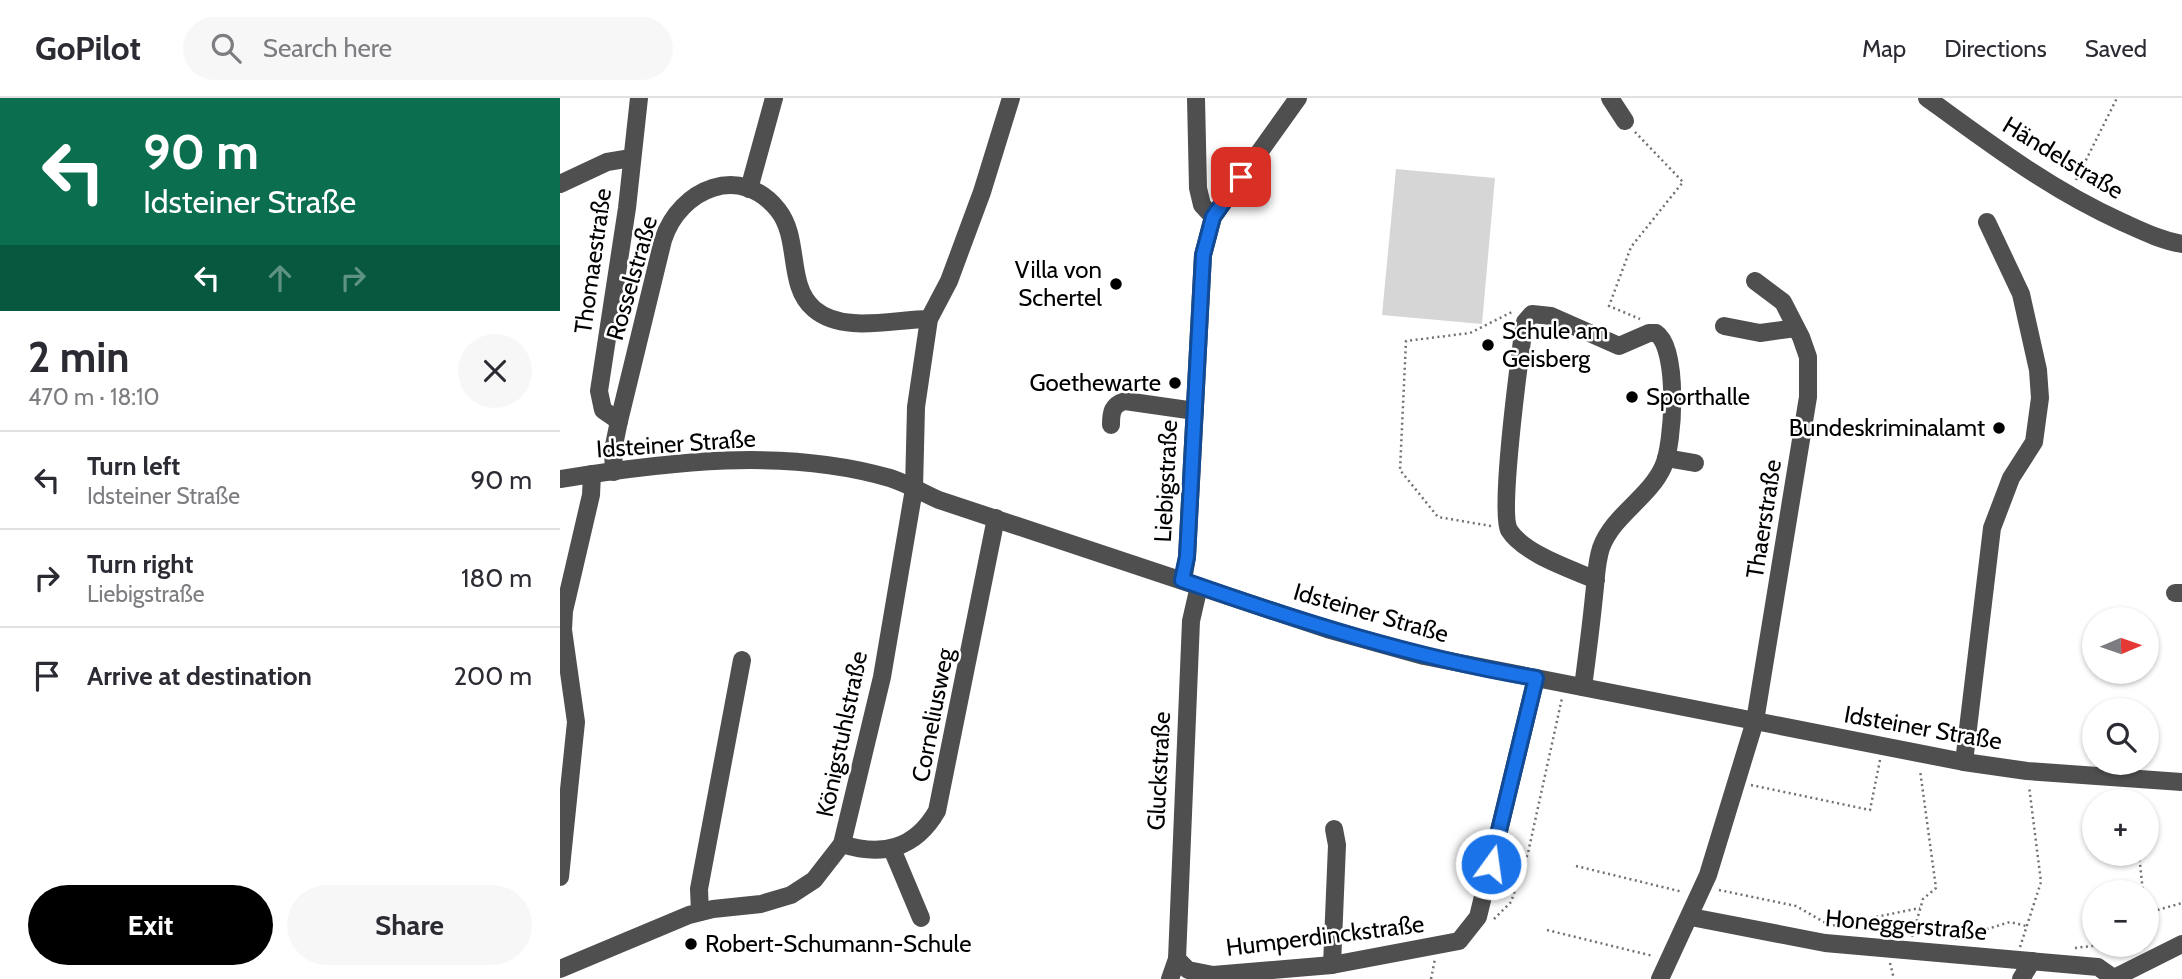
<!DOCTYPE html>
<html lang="en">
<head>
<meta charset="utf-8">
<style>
	:root { --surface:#fff; --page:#f7f7f7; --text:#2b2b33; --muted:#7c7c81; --line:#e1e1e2; --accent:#000 }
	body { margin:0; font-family:Cabin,sans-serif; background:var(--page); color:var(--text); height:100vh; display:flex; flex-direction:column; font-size:26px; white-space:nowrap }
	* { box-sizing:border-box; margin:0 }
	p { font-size:23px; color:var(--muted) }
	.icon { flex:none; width:38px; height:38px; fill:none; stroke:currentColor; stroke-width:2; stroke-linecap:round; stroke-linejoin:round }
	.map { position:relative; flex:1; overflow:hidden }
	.sheet { display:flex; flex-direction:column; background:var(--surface); width:560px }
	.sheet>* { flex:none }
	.top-card { background:#0b6e4f; color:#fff; overflow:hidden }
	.needle { width:46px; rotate:88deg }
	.fabs { position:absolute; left:1522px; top:509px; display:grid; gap:14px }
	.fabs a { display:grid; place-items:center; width:77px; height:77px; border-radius:50%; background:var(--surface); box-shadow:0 2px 5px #0004; font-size:35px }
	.pin { position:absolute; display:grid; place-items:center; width:60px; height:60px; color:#fff; margin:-30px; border-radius:14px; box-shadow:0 4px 10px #0006 }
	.me { position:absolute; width:77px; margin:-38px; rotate:14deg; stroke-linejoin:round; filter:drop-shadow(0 0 5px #0008) }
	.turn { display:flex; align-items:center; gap:24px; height:147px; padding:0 28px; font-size:32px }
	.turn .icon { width:91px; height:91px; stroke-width:2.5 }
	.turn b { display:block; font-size:49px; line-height:60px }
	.lanes { display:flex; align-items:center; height:66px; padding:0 28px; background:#0003; justify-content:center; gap:35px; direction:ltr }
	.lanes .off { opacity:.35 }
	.round { display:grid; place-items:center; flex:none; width:74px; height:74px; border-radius:37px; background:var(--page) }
	.head { display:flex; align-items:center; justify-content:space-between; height:119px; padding:0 28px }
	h1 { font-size:42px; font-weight:700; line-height:52px }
	.primary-button { display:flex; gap:14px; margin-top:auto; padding:14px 28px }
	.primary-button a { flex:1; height:80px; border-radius:42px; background:var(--accent); color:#fff; font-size:28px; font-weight:700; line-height:80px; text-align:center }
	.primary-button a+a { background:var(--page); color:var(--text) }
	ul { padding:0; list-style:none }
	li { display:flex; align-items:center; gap:21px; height:98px; padding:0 28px; border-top:2px solid var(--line) }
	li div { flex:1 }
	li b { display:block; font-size:26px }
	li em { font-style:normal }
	header { display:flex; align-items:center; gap:42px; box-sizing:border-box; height:98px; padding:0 35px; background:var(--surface); border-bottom:2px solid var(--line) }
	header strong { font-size:33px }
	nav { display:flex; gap:38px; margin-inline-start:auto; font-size:24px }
	.search { width:490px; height:63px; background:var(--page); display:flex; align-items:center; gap:18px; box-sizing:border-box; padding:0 24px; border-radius:38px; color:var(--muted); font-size:26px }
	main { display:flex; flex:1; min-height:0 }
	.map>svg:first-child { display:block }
</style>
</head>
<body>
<header>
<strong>GoPilot</strong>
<div class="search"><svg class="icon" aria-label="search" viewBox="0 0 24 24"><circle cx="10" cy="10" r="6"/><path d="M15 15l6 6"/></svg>Search here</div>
<nav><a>Map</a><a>Directions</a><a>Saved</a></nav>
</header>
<main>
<section class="sheet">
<div class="top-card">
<div class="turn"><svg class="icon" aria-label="left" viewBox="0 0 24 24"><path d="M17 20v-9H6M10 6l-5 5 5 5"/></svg><div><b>90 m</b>Idsteiner Straße</div></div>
<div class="lanes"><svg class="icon" aria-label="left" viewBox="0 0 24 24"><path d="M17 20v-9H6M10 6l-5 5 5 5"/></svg><svg class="icon off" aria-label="ahead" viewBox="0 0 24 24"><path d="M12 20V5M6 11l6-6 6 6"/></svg><svg class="icon off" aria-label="right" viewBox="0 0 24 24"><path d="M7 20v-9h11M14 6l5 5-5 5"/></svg></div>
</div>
<div class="head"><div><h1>2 min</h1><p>470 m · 18:10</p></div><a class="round"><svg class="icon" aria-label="close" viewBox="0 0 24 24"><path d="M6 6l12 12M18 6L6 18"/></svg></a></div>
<ul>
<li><svg class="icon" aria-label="left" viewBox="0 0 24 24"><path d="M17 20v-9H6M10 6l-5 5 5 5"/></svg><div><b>Turn left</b><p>Idsteiner Straße</p></div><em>90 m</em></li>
<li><svg class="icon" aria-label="right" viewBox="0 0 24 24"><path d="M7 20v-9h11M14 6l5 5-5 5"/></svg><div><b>Turn right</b><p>Liebigstraße</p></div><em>180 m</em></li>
<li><svg class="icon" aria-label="arrive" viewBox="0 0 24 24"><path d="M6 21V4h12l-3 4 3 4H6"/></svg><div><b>Arrive at destination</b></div><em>200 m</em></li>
</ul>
<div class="primary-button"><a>Exit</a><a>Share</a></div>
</section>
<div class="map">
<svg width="1622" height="881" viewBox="0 0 1622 881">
	<rect width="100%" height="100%" fill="#fff"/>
	<polygon fill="#d6d6d6" points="836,71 935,80 922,226 822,217"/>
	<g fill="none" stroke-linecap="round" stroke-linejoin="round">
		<g stroke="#717171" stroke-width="2.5" stroke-dasharray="2 3.5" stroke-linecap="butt">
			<polyline points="1075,34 1123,84 1071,149 1049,208 1080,221"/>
			<polyline points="1516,82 1557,0"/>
			<polyline points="931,428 878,419 840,372 846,243 910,235 954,213"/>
			<polyline points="1191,687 1310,712 1320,662"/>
			<polyline points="1576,704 1577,695"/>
			<polyline points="1579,756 1583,794"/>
			<polyline points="1016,768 1123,794"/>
			<polyline points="1159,792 1236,808 1271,828 1360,810"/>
			<polyline points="1587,815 1622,805"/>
			<polyline points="934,821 951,804 968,755 1002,600"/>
			<polyline points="987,832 1093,858"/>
			<polyline points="1352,839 1363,801 1376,790 1360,672"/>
			<polyline points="1395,841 1450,824 1466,828"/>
			<polyline points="1460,849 1481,784 1469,688"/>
			<polyline points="1515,850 1539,847"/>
			<polyline points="1330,865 1334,881"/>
			<polyline points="871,881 875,861"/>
		</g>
		<g stroke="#4f4f4f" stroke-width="18">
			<polyline points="636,0 638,90 642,107 653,119"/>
			<polyline points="1050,0 1065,23"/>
			<path d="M 1367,0 C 1430,46 1491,92 1562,124 C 1582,133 1600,142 1622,146"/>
			<polyline points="0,86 47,64 71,60"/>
			<polyline points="189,91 214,0"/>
			<polyline points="1164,228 1200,235 1236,230"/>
			<polyline points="59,323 43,312 39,293 67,110 79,0"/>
			<path d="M 551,327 C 551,314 552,307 565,303 L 635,313"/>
			<polyline points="1106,360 1135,365"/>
			<path d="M 54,374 L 53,352 L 59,323 L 103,142 C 120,90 181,65 218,112 C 241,141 226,187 254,211 C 283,236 334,221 369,221"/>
			<path d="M 0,381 C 107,364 224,349 330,380 C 346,385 363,395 379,402 L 767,531 L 864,558 L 1404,664 L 1467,673 L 1622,684"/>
			<polyline points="623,482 627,459 643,157 653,119 738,0"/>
			<polyline points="1615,495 1622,495"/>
			<path d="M 1023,589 C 1027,559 1031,528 1034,498 C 1036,482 1036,465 1041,450 C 1053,417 1089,400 1103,369 C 1114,346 1119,250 1096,235 L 1089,235 L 1059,248 L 991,218 L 972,216 L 965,224 L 963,235 C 959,265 939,413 949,432 C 964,456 1011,471 1036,482"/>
			<polyline points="1404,664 1432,430 1451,380 1474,344 1480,300 1478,272 1461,196 1427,124"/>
			<path d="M 282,746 C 322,759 355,751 377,713 L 436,420"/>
			<polyline points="332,751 361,820"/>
			<polyline points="0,779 16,624 3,532 4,513 31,397 32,376"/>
			<polyline points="140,814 139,791 182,562"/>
			<polyline points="1131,819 1265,845 1538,869 1555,881"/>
			<polyline points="617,861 628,872 653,877 772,867 899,843 918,819 976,580"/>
			<polyline points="617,861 631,523 639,488"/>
			<polyline points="772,867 777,747 774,731"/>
			<polyline points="0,871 129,817 153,811 201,806 231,797 254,782 282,746 322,579 354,391 356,309 369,221 389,183 422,94 451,0"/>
			<polyline points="1554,880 1622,846"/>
			<polyline points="610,881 617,861"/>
			<polyline points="1100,881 1148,777 1195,623 1248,299 1248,259 1241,239 1223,204 1195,183"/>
			<polyline points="1461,881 1472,863"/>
		</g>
	</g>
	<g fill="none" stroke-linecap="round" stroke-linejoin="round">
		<defs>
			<path id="route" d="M 681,79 L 653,119 L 643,157 L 627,459 L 622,482 C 738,523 855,560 976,580 L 931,766"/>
		</defs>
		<use href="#route" stroke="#114b97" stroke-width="18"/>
		<use href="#route" stroke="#1a73e8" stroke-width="12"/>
	</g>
	<g fill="#000" stroke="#fff" stroke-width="2.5">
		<circle cx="556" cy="186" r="7"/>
		<circle cx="928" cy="247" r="7"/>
		<circle cx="615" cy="285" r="7"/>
		<circle cx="1072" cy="299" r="7"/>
		<circle cx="1439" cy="330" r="7"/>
		<circle cx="131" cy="846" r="7"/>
	</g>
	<g text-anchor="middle" stroke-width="5" stroke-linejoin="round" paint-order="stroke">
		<g font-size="24" fill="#000" stroke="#fff">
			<text transform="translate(1503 60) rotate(31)" y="8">Händelstraße</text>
			<text transform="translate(33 163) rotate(-82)" y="8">Thomaestraße</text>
			<text transform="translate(72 180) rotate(-74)" y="8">Rosselstraße</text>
			<text transform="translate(116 346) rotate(-4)" y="8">Idsteiner Straße</text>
			<text transform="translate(606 383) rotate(-87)" y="8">Liebigstraße</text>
			<text transform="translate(1204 421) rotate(-81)" y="8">Thaerstraße</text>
			<text transform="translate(811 515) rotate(16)" y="8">Idsteiner Straße</text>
			<text transform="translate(373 617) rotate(-79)" y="8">Corneliusweg</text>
			<text transform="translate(1363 630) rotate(10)" y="8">Idsteiner Straße</text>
			<text transform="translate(282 636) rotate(-78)" y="8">Königstuhlstraße</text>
			<text transform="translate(599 673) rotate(-87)" y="8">Gluckstraße</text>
			<text transform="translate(1346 827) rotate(5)" y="8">Honeggerstraße</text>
			<text transform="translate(765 838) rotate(-7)" y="8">Humperdinckstraße</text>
		</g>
		<g font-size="24" fill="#000" stroke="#fff" text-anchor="end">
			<text x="542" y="180">Villa von<tspan x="542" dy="28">Schertel</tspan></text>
			<text x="942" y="241" text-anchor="start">Schule am<tspan x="942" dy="28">Geisberg</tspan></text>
			<text x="601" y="293">Goethewarte</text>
			<text x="1086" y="307" text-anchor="start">Sporthalle</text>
			<text x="1425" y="338">Bundeskriminalamt</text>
			<text x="145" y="854" text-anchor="start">Robert-Schumann-Schule</text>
		</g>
	</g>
</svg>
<div class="fabs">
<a><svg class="needle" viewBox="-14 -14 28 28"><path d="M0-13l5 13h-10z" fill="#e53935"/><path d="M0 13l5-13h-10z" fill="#7c7c81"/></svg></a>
<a><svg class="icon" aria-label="search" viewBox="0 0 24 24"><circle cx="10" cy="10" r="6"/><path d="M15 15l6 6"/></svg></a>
<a>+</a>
<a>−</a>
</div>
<div class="pin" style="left:681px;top:79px;background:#d93025"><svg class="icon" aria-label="arrive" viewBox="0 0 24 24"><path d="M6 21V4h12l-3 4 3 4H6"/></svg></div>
<svg class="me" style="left:931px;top:766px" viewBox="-20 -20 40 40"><circle r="17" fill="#1a73e8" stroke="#fff" stroke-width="3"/><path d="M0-11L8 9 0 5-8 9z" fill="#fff"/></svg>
</div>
</main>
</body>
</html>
